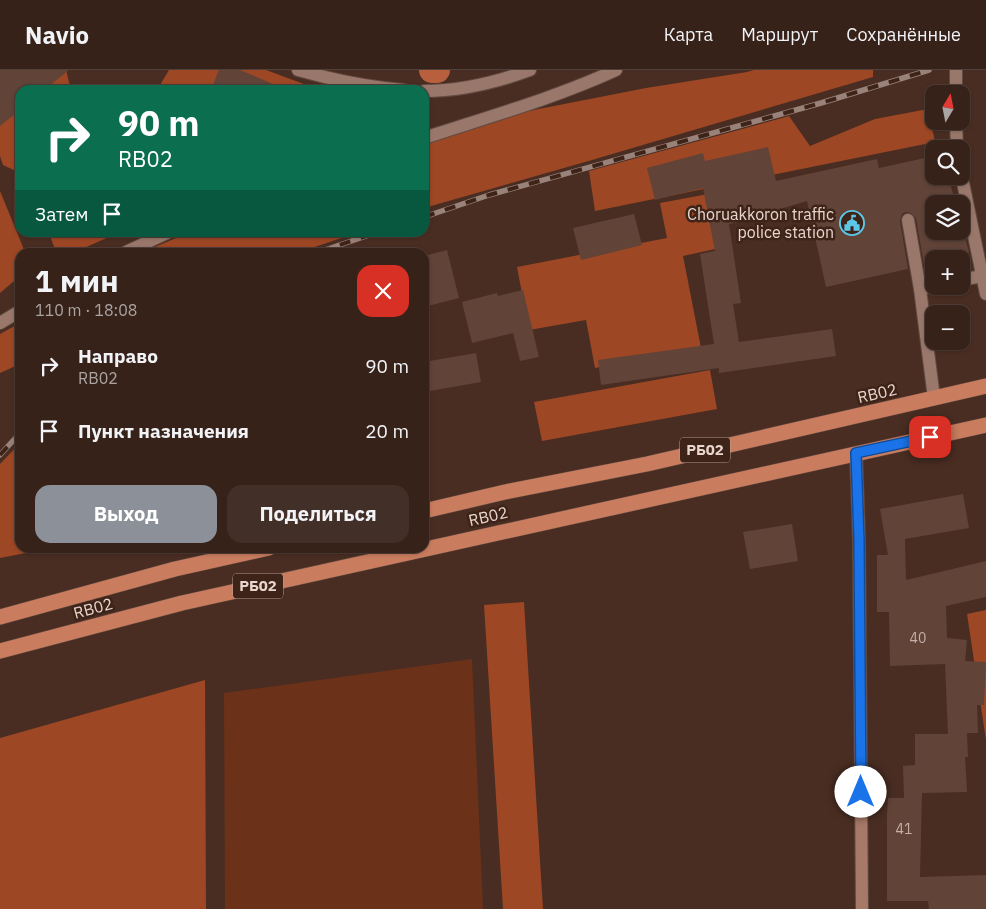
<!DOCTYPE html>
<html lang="ru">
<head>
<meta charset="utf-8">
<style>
	:root { --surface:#37221a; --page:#422f27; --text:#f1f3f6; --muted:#aaa4a2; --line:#513f39; --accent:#8c9099 }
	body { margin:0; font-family:"IBM Plex Sans",sans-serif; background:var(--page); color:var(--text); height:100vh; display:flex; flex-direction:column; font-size:19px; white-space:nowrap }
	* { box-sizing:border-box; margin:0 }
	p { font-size:16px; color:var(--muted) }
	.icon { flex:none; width:28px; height:28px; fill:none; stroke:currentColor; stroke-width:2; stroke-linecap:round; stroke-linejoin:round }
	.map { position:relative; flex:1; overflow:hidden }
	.side { position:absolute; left:15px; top:178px; width:414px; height:305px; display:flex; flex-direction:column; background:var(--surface); border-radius:15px; box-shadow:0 1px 4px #0004,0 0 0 1px var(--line) }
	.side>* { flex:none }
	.top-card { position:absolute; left:15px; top:15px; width:414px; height:152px; border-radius:15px; box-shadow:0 1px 4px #0004,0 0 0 1px var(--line); background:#0b6e4f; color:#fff; overflow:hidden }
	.needle { width:32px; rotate:10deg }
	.buttons { position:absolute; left:925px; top:15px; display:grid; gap:10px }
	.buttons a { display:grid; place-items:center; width:45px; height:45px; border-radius:10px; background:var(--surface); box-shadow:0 1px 4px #0004,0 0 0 1px var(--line); font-size:25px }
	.pin { position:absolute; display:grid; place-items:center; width:42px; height:42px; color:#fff; margin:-21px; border-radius:10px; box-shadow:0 2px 8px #0006 }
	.me { position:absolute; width:55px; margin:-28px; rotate:0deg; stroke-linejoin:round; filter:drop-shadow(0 0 4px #0008) }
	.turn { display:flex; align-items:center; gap:18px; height:105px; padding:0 20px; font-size:22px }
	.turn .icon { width:65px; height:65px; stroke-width:2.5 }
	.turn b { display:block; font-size:35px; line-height:42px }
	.then { display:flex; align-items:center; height:48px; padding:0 20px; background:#0003; gap:10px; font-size:19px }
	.round { display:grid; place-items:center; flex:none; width:52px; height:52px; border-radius:15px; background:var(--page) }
	.overview { display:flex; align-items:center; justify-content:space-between; height:85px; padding:0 20px }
	h1 { font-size:30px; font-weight:700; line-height:38px }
	.action { display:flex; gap:10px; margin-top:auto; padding:10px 20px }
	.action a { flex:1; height:58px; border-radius:15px; background:var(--accent); color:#fff; font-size:20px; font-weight:700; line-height:58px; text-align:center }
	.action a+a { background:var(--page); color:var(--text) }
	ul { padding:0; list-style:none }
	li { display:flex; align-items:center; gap:15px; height:65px; padding:0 20px }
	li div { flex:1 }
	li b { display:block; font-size:19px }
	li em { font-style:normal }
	header { display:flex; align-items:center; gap:30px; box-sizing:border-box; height:70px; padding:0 25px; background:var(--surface); border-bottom:1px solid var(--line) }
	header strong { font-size:24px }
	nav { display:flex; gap:28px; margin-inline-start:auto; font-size:18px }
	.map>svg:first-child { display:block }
</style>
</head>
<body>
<header>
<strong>Navio</strong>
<nav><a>Карта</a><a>Маршрут</a><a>Сохранённые</a></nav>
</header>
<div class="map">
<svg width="986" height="839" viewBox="0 0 986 839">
	<rect width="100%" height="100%" fill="#492d22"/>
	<polygon fill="#6b3119" points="472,589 483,839 225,839 224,623"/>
	<g fill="#9d4724">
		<polygon points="0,0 66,0 71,20 20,20 20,103 3,95 0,86"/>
		<polygon points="169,0 266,0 320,20 157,20"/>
		<polygon points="754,0 873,0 873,7 592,90 424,138 424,71 478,51 646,18 747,2"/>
		<polygon points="928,39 935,72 595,141 589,101 789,46 810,76 875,49"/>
		<polygon points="0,121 25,182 20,182 20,206 0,223"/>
		<polygon points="719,122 729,176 683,186 701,278 595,298 586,250 529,260 517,197 667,168 660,133"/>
		<polygon points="49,163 49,162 118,163 75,182 56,182"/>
		<polygon points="188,163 188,162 356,163 300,182 143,182"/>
		<polygon points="20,253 20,294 0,303 0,264"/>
		<polygon points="710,300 717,339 542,371 534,332"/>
		<polygon points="20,373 20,478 52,478 0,488 0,394"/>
		<polygon points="524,532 543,839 503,839 484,535"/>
		<polygon points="986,540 986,670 967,544"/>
		<polygon points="205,610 206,839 0,839 0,668"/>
	</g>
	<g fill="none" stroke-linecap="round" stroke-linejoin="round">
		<polyline stroke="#b8603d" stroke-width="26" points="432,0 437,0"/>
	</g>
	<g fill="#614338">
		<polygon points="0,0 69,0 44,20 20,20 20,40 0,56"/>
		<polygon points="219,0 240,0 287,20 211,20"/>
		<polygon points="768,77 776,111 877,89 879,98 934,86 934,106 948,106 956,134 934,134 934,161 961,161 961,153 969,182 946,189 934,189 934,192 924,195 916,148 911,143 906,142 902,144 900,151 908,199 826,217 807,131 757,146 758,149 729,154 741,233 733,234 739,272 832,259 836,286 719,303 719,298 601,315 598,290 714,274 700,184 715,181 703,118 655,130 647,98 703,83 705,91"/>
		<polygon points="634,144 642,175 581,190 573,158"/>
		<polygon points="447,180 459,228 424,237 424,186"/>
		<polygon points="523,220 539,287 520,291 513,263 472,273 462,232 497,223 498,226"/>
		<polygon points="476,283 481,312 424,322 424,292"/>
		<polygon points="963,424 969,458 905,469 906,510 986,491 986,527 946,536 947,568 967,570 965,591 986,592 984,635 977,635 978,663 967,663 968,687 965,687 967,722 922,723 920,807 986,805 986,839 929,839 928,831 887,831 887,744 888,728 904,728 903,696 915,695 915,664 948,664 945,594 890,596 889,542 877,542 877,485 888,485 880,439"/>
		<polygon points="792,454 798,491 750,499 743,462"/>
	</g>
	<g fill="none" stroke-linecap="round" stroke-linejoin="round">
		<defs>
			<g id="lane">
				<path d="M 298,0 C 333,10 368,17 404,20"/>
				<path d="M 424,21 C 460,21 495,13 530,0"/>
				<polyline points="908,150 920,219 934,328"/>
				<polyline points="961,210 982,206"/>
				<polyline points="920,219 934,216"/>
			</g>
			<g id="street">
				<polyline points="956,24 956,0"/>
				<polyline points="956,51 957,79"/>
				<path d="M 424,68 C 488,47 555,28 616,0"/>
				<polyline points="961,103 986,224"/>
				<polyline points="126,182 169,162"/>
				<polyline points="0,253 20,241"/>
			</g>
			<polyline id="secondary" points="856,383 859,470 862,839"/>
			<g id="highway">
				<polyline points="424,441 505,422 647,394 986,316"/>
				<polyline points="0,547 175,499 269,478"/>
				<polyline points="0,581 182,533 986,355"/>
			</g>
		</defs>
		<use href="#lane" stroke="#624a41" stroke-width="14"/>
		<use href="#street" stroke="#624a41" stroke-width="14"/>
		<use href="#secondary" stroke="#624a41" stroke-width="14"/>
		<use href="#highway" stroke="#624a41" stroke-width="16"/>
		<use href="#lane" stroke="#99786b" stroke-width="12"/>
		<use href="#street" stroke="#99786b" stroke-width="12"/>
		<use href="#secondary" stroke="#a77967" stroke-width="12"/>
		<use href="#highway" stroke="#c97c5e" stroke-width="15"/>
		<defs>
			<g id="rail">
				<polyline points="424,147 489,125 821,33 929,0"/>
				<polyline points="319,182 378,162"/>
				<polyline points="0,385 20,363"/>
			</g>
		</defs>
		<use href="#rail" stroke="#998279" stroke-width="5.5"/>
		<use href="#rail" stroke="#3e2318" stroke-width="4" stroke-dasharray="11" stroke-linecap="butt"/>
	</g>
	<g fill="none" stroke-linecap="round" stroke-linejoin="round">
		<defs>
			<polyline id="route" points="861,722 859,470 856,383 930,367"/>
		</defs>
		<use href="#route" stroke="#114b97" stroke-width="12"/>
		<use href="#route" stroke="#1a73e8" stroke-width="9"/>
	</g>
	<defs>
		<symbol id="civic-ring" viewBox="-11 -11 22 22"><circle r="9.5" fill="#3e2318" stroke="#5dc7e8" stroke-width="1.5"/><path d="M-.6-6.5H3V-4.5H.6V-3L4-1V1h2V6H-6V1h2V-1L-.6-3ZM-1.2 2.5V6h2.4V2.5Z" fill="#5dc7e8"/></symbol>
	</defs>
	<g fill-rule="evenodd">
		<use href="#civic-ring" x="838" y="139" width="28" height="28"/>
	</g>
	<g text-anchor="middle" stroke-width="5" stroke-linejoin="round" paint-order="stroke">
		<g font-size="14" fill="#c6b0a8">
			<text x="918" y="573">40</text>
			<text x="904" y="764">41</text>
		</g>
		<g fill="#3e2318" stroke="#b5a097" stroke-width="1">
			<rect x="680" y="367.5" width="50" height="25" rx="4"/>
			<rect x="233" y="503.5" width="50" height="25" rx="4"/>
		</g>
		<g font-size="15" font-weight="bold" fill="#e8d5ce">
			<text x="705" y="385">РБ02</text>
			<text x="258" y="521">РБ02</text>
		</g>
		<g font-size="16" fill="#e8d5ce" stroke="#3e2318" text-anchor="end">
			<text x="834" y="150">Choruakkoron traffic<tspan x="834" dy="18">police station</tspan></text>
		</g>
		<g font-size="16" fill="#e8d5ce" stroke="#3e2318">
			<text transform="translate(877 323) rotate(-13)" y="6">RB02</text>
			<text transform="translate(488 446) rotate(-13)" y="6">RB02</text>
			<text transform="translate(93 538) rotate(-15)" y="6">RB02</text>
		</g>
	</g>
</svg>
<div class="buttons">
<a><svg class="needle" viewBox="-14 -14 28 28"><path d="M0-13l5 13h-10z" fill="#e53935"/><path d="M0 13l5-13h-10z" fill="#aaa4a2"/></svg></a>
<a><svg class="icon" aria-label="search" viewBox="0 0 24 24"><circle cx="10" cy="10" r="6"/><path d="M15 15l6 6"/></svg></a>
<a><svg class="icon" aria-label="layers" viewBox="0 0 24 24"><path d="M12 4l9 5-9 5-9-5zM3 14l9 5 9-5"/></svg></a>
<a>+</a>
<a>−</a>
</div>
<div class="pin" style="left:930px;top:367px;background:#d93025"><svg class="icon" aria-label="arrive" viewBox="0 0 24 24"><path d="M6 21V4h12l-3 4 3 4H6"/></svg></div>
<svg class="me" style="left:861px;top:722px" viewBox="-20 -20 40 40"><circle r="19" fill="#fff"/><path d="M0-13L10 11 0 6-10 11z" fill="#1a73e8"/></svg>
<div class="top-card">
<div class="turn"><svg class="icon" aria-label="right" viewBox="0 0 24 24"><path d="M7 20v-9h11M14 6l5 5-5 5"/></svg><div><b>90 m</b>RB02</div></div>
<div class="then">Затем<svg class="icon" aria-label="arrive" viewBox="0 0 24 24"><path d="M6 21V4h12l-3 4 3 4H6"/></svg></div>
</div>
<section class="side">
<div class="overview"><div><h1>1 мин</h1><p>110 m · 18:08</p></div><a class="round" style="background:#d93025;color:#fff"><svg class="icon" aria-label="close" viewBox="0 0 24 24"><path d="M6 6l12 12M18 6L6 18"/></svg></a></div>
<ul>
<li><svg class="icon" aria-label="right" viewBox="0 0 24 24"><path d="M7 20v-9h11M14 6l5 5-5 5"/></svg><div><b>Направо</b><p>RB02</p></div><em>90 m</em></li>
<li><svg class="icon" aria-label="arrive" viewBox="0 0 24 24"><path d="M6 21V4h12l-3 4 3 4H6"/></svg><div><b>Пункт назначения</b></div><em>20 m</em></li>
</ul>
<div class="action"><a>Выход</a><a>Поделиться</a></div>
</section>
</div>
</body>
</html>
